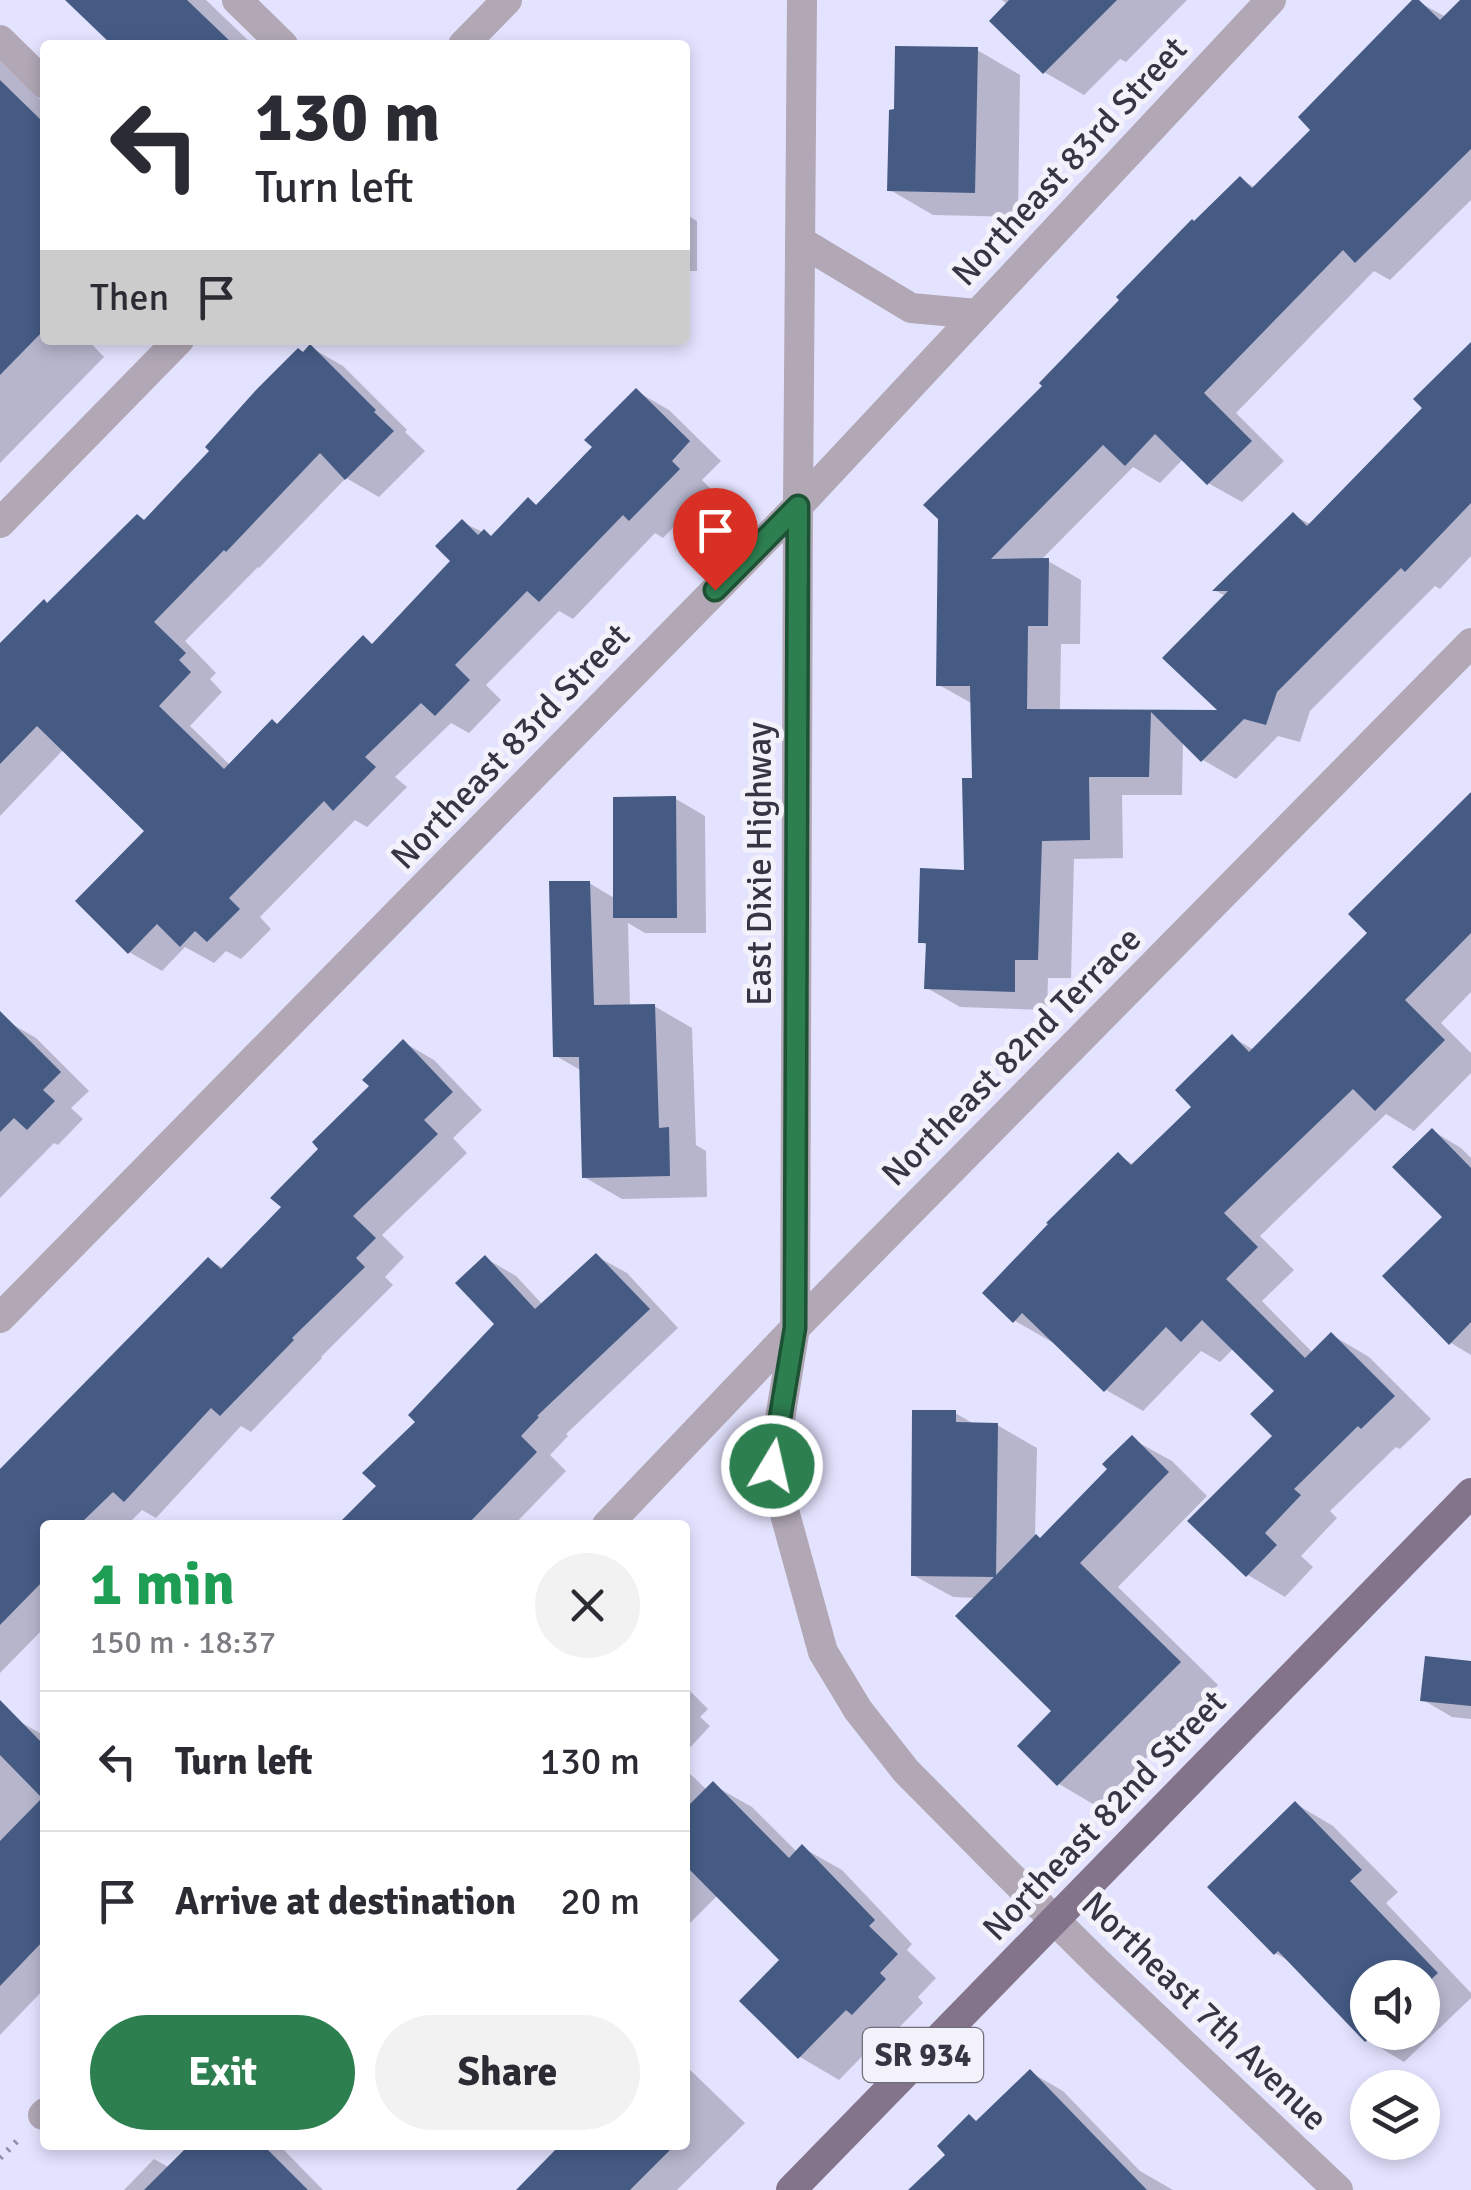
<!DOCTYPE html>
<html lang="en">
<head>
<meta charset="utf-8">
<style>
	:root { --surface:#fff; --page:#f2f2f3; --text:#2b2b33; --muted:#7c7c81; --line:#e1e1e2; --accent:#2d7f50 }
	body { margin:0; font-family:Signika,sans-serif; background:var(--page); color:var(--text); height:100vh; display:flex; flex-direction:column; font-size:38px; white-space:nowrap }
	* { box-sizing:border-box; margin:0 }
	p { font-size:32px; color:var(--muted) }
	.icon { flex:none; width:55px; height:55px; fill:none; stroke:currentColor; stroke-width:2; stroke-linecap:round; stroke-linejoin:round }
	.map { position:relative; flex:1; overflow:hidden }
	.side { position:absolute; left:40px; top:1520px; width:650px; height:630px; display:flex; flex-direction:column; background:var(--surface); border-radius:10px; box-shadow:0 5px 15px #0003 }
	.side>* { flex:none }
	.banner { position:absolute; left:40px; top:40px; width:650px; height:305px; border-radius:10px; box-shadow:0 5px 15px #0003; background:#fff; color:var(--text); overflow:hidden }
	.buttons { position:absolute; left:1350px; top:1960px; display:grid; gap:20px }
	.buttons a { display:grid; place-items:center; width:90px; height:90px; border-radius:50%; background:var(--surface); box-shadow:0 5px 15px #0003; font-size:50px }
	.pin { position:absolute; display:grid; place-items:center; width:85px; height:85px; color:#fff; margin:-102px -42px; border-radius:50% 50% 50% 0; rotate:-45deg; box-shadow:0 0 10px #0007 }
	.pin .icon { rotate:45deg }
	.me { position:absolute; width:110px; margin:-55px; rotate:9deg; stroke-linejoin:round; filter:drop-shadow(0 0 8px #0008) }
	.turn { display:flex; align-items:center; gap:35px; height:210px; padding:0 50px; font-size:45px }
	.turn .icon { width:130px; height:130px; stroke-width:2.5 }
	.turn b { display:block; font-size:70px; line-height:85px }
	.then { display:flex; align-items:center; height:95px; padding:0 50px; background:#0003; gap:20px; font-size:38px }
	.round { display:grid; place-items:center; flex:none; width:105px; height:105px; border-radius:52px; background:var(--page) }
	.overview { display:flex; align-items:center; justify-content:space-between; height:170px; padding:0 50px }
	h1 { font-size:60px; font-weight:800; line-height:75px; color:#1e9e55 }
	.action { display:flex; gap:20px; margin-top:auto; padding:20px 50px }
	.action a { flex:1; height:115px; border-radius:60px; background:var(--accent); color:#fff; font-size:40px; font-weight:800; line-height:115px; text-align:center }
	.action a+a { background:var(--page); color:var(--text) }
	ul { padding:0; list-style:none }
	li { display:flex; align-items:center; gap:30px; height:140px; padding:0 50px; border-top:2px solid var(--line) }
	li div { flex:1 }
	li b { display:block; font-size:38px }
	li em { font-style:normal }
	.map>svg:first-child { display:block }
</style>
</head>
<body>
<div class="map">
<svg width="1471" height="2190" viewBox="0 0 1471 2190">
	<rect width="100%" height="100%" fill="#e4e3ff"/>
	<g fill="#0003" fill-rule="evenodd">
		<polygon points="69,0 206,0 253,45 116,45"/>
		<polygon points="1002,0 1187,0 1126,62 1120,59 1084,95 1044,72 1008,5"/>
		<polygon points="1415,0 1446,17 1463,0 1471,0 1471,200 1390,280 1374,271 1236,413 1284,461 1242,502 1208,483 1183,459 1160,483 1133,467 1040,561 1048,561 1081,580 1080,644 1061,644 1060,711 1223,713 1226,596 1216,591 1293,515 1312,525 1425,408 1471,344 1471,556 1440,589 1435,586 1310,711 1300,742 1278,736 1236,779 1203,760 1183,741 1182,795 1122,795 1123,858 1074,859 1071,978 1048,978 1047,1010 960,1007 927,988 928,946 921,942 967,872 974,781 973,704 939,685 1046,386 1240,179 1256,188 1313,130"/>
		<polygon points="977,50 1020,75 1018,217 933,215 890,190"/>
		<polygon points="0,61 45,104 45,340 88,340 104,357 0,463"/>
		<polygon points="685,214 697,221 697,271 685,271"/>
		<polygon points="310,347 343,366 407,430 405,432 425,451 379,497 346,478 259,568 258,567 185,641 216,673 210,679 222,692 190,726 231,766 277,725 363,639 374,645 454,561 462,522 493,537 528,500 538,506 595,447 636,391 669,410 721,461 702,480 711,489 663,538 655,533 573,619 559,611 486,685 501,700 469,733 451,723 395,777 407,787 367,827 355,820 260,917 271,929 241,959 226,951 214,963 185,947 162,971 129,952 148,831 64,749 0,816 0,647 146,522"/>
		<polygon points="676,799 705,816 706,933 645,933 628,923 630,1007 654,1006 692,1028 696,1145 706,1151 707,1197 622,1199 584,1177 582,1071 556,1056 589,883 616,899"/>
		<polygon points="1471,805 1471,992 1441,1023 1471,1053 1471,1073 1414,1131 1386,1114 1260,1236 1294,1270 1262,1301 1313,1353 1332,1335 1369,1357 1431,1419 1400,1449 1396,1447 1330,1511 1337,1518 1301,1556 1313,1567 1285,1597 1248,1575 1276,1436 1277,1391 1234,1348 1220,1362 1201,1351 1143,1411 1106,1390 1054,1340 1052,1342 1015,1321 1118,1155 1134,1165 1195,1107 1232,1037 1254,1050 1370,933"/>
		<polygon points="7,1021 36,1038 89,1091 71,1108 83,1119 58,1145 54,1143 0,1198 0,1028"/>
		<polygon points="403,1042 434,1060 482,1110 453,1138 467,1153 382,1235 404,1257 385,1277 393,1285 321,1357 322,1358 251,1432 241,1426 156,1518 142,1510 127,1525 45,1525 45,1627 0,1673 0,1472 209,1260 225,1269 285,1207 322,1149 372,1086"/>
		<polygon points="1433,1131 1461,1148 1471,1158 1471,1355 1451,1343 1445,1217"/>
		<polygon points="596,1256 627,1273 678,1328 566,1434 568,1436 550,1455 566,1471 514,1525 341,1525 380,1486 418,1422 498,1324 485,1258 516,1276 543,1305"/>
		<polygon points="955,1413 976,1425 997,1425 1037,1448 1035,1536 1042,1540 1110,1469 1132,1439 1172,1461 1207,1496 1118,1587 1218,1685 1098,1807 1059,1784 1020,1746 1054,1711 977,1598 953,1597 913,1575"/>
		<polygon points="1471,1664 1471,1719 1452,1717 1423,1700"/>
		<polygon points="685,1686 708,1709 700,1717 710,1726 685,1753"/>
		<polygon points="17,1720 45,1736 45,1988 0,2035 0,1736"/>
		<polygon points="685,1769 707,1790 713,1785 752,1807 798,1853 803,1848 842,1870 912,1944 907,1950 936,1978 918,1997 923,2003 892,2035 886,2032 839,2080 800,2057 782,1960 718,1895 685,1928"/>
		<path d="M 1296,1804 L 1333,1826 L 1398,1892 L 1386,1903 L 1471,1993 L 1471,1998 L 1404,2062 L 1367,2040 L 1294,1964 L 1275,1953 ZM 1368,1978 L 1422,1978 L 1422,2032 L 1368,2032 Z"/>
		<polygon points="685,2065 745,2123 677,2190 520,2190 563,2145 685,2145"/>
		<polygon points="1030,2072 1063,2091 1140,2171 1173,2190 911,2190"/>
		<polygon points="193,2145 279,2145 323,2190 124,2190 154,2159 170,2168"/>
	</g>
	<g fill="#455b84">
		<polygon points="65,0 187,0 234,45 112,45"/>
		<polygon points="1009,0 1117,0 1043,74 989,21"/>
		<polygon points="1412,0 1419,0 1440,20 1460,0 1471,0 1471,149 1355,263 1343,250 1204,393 1252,441 1207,485 1155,434 1125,466 1103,445 991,559 1049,558 1048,626 1028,626 1027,709 1217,710 1162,658 1228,591 1212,591 1293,512 1307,526 1422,408 1413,399 1471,342 1471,503 1405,572 1401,568 1277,692 1266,725 1244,719 1201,762 1151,712 1149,777 1089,777 1090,840 1042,841 1038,960 1015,960 1015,992 924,989 926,943 918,943 920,868 964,870 962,778 972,778 970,686 936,686 938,519 923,505 1042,386 1039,383 1119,300 1116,297 1192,219 1194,221 1240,176 1252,188 1310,130 1298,117"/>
		<polygon points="895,46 978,47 975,193 887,191 889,110 894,109"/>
		<polygon points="0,80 45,124 45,329 0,375"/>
		<polygon points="310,344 376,410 374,412 394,431 345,480 320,453 226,552 224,550 154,622 186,653 179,660 191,672 159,706 224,769 272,719 277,724 363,635 372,644 450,561 435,546 462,519 478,535 484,529 491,536 528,497 536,505 592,447 584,440 636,388 690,441 672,461 680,469 629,521 623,515 539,602 527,591 455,665 470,680 435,716 421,703 365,757 376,767 333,811 324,801 229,898 240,909 207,942 195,931 180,947 157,924 128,954 75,901 144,831 37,726 0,764 0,643 44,599 47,603 137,514 144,520 209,451 205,447 257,389 298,348 303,352"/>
		<polygon points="1471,792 1471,933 1405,1000 1445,1040 1375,1111 1353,1089 1224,1213 1258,1247 1226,1279 1305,1358 1331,1332 1395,1396 1361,1429 1358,1426 1294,1489 1301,1495 1265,1533 1277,1545 1246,1577 1187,1521 1272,1436 1250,1414 1274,1391 1202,1320 1181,1342 1166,1327 1104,1392 1022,1313 1013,1323 982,1293 1048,1224 1046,1223 1118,1152 1131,1165 1191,1107 1175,1090 1232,1034 1249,1052 1367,933 1348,914"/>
		<polygon points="676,796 677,918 613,918 613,797"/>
		<polygon points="549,881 590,881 594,1005 655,1004 659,1128 669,1127 670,1176 582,1178 579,1057 553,1057"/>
		<polygon points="0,1011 61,1072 43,1090 55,1101 27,1130 14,1118 0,1132"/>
		<polygon points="403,1039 453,1092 424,1120 438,1134 353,1216 376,1238 356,1258 365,1267 292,1338 294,1340 220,1416 211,1408 124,1502 113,1492 79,1525 45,1525 45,1579 0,1625 0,1469 208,1257 221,1269 281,1207 270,1198 318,1149 312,1142 369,1086 362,1080"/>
		<polygon points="1432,1128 1471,1168 1471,1322 1449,1345 1382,1276 1442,1217 1392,1167"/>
		<polygon points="596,1253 650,1309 537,1416 539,1417 521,1436 537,1452 467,1525 337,1525 376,1486 362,1473 415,1422 408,1415 494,1324 455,1283 485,1255 535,1309"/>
		<polygon points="912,1410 956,1410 956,1422 998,1423 996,1575 1036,1534 1040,1538 1107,1469 1102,1464 1132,1435 1169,1472 1080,1563 1181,1662 1057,1786 1017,1746 1051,1711 955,1616 994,1577 911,1576"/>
		<polygon points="1425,1656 1471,1661 1471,1706 1420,1701"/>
		<polygon points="0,1700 45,1746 45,1939 0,1986 0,1841 42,1798 0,1755"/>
		<polygon points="713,1781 789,1858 802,1844 875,1920 869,1926 898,1954 880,1973 886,1979 852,2015 846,2010 798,2059 739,2001 779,1960 685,1865 685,1809"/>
		<polygon points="1295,1801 1362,1870 1350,1881 1438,1973 1422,1988 1422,1978 1368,1978 1368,2032 1376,2032 1365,2042 1278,1951 1274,1955 1207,1887"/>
		<polygon points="1030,2069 1147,2190 908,2190 945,2155 937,2146 969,2114 976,2121"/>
		<polygon points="189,2145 263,2145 308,2190 144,2190"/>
		<polygon points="560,2145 675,2145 630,2190 516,2190"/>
	</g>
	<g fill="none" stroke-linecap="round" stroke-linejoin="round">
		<polyline stroke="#8e8da2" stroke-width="6" stroke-dasharray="2.5 8" stroke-linecap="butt" points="0,2158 17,2141"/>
		<g stroke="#b1a7b5" stroke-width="30">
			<polyline points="237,0 283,45"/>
			<polyline points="802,0 798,506 795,1328 772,1467 823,1652 858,1710 906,1771 999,1865 1101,1966 1338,2190"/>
			<polyline points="0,40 45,84"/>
			<polyline points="463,45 507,0"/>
			<polyline points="800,241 911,308 977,314"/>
			<polyline points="0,523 179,340"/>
			<polyline points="0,1318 798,506 1271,0"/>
			<polyline points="607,1525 795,1328 1471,643"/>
			<polyline points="43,2115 45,2113"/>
		</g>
		<polyline stroke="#83738b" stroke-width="30" points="791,2190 1471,1493"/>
	</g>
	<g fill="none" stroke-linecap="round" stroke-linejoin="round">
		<defs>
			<polyline id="route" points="715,590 798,506 795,1328 772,1466"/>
		</defs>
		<use href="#route" stroke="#1d5334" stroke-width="25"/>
		<use href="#route" stroke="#2d7f50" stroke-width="18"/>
	</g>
	<g text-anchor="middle" stroke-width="10" stroke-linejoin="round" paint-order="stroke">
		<rect fill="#f3f2fa" stroke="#6f6e7a" stroke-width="2.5" x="863" y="2028" width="120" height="54" rx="8"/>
		<g font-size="32" font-weight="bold" fill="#363543">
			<text x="923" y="2066">SR 934</text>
		</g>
		<g font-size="35" fill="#363543" stroke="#f3f2fa">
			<text transform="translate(1069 161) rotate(-47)" y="12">Northeast 83rd Street</text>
			<text transform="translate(510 746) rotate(-46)" y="12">Northeast 83rd Street</text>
			<text transform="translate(759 864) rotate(-90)" y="12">East Dixie Highway</text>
			<text transform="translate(1011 1056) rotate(-45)" y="12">Northeast 82nd Terrace</text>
			<text transform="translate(1104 1815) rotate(-46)" y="12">Northeast 82nd Street</text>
			<text transform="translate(1205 2011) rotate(44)" y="12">Northeast 7th Avenue</text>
		</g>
	</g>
</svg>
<div class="buttons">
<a><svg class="icon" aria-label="sound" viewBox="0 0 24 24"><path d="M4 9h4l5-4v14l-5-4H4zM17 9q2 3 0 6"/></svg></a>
<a><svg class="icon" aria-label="layers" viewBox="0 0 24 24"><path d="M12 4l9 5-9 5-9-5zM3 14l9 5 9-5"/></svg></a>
</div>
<div class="pin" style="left:715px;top:590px;background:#d93025"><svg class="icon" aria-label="arrive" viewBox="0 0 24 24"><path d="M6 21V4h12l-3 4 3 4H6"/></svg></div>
<svg class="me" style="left:772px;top:1466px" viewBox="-20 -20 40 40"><circle r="17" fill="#2d7f50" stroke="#fff" stroke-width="3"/><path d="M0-11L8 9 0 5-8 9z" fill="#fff"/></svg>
<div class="banner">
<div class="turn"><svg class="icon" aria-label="left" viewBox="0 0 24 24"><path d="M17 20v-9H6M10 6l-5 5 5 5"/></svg><div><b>130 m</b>Turn left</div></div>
<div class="then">Then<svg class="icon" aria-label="arrive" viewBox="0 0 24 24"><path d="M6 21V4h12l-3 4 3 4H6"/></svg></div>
</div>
<section class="side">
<div class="overview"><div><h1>1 min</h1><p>150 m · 18:37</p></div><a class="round"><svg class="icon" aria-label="close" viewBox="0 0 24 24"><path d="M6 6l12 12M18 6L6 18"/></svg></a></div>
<ul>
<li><svg class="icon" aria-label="left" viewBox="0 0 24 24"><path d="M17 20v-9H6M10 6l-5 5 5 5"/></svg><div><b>Turn left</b></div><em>130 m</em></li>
<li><svg class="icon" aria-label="arrive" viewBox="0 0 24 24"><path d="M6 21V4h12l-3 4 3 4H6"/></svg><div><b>Arrive at destination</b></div><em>20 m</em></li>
</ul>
<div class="action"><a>Exit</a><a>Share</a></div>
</section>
</div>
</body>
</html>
